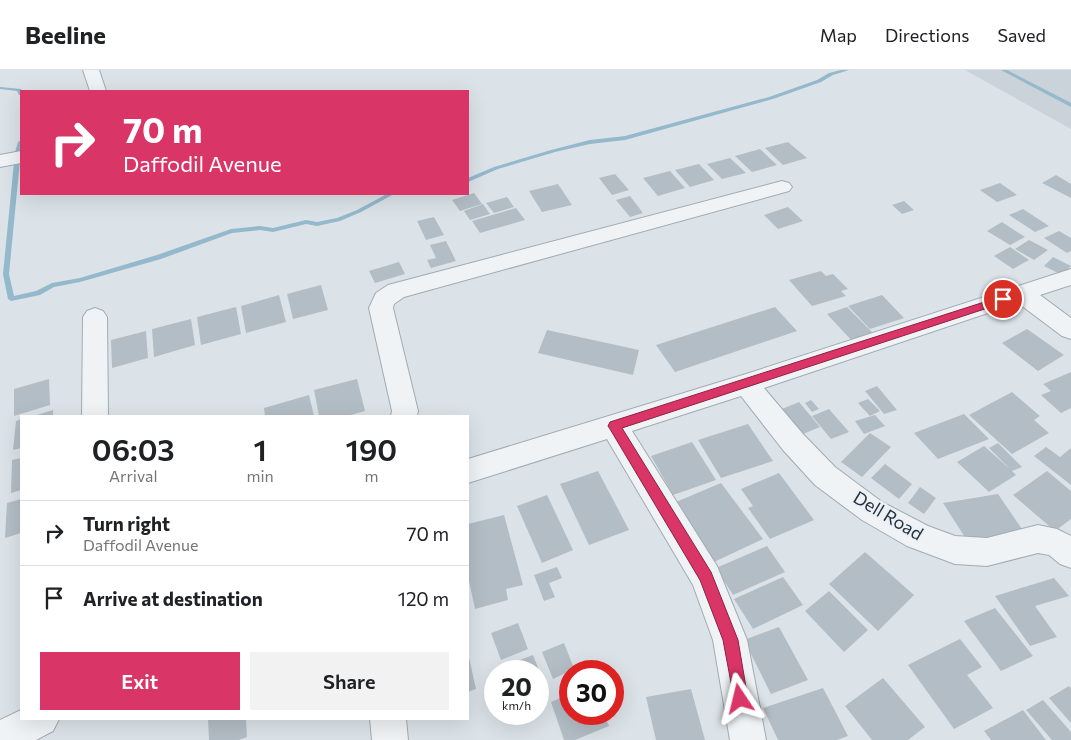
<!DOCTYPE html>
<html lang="en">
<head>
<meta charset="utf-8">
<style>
	:root { --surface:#fff; --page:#f2f2f2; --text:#202124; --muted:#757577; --line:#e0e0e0; --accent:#d93567 }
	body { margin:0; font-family:Commissioner,sans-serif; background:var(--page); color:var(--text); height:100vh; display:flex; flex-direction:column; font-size:19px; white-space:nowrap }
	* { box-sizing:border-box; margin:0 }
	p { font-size:16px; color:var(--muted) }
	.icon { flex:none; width:28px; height:28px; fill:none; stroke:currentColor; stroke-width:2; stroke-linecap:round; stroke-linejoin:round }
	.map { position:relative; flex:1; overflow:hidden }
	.details { position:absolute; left:20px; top:345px; width:449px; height:305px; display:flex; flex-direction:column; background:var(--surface); border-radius:0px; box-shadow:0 5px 20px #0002 }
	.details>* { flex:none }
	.top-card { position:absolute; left:20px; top:20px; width:449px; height:105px; border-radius:0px; box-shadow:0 5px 20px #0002; background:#d93567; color:#fff; overflow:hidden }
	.speed { position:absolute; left:484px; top:590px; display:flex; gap:10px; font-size:25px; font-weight:700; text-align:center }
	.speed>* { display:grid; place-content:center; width:65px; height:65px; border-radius:50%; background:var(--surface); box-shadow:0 5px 20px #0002; line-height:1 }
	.speed small { font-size:12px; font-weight:400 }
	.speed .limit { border:8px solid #d22; background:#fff; color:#111 }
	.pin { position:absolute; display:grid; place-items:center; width:42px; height:42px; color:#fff; margin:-21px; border:2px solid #fff; border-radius:50%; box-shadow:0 1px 5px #0007 }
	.me { position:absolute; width:55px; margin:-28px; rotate:350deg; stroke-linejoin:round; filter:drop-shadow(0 0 4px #0008) }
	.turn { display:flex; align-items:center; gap:18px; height:105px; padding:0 20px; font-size:22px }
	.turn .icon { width:65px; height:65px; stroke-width:2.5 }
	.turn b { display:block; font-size:35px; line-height:42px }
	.eta { display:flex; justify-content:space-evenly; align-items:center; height:85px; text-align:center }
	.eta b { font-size:30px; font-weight:600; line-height:35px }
	.button { display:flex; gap:10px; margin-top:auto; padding:10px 20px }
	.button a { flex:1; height:58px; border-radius:0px; background:var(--accent); color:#fff; font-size:20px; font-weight:600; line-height:58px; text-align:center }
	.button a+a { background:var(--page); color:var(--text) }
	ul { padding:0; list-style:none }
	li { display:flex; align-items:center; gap:15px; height:65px; padding:0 20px; border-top:1px solid var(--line) }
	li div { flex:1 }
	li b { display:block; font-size:19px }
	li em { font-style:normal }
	header { display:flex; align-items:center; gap:30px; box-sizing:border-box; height:70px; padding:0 25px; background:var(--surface); border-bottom:1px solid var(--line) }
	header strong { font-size:24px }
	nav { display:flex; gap:28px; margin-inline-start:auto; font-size:18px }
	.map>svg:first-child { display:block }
</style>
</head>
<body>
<header>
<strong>Beeline</strong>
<nav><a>Map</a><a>Directions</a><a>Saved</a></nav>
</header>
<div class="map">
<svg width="1071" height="670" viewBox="0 0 1071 670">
	<rect width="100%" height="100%" fill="#dce3e8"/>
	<polygon fill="#cad2da" points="965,0 1071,0 1071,59"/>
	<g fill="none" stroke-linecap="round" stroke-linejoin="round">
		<g fill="#94b8cc" fill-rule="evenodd">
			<polygon points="841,0 849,0 833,5 821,12 773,29 625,70 590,74 555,82 498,99 468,112 468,108 494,97 551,80 590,70 625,66 769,27 817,10 829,3"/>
			<polygon points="1001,0 1007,0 1071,33 1071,37"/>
			<polygon points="0,17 21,19 22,21 21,25 19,25 17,21 0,19"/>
			<polygon points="21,70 21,80 9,204 14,226 36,221 52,213 80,208 157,185 231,159 260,156 273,158 306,150 317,152 337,148 357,140 387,124 394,124 361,142 340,151 317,156 306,154 273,162 260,160 232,163 161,189 80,212 54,217 40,225 11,231 8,229 3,204 15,82 18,72"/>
		</g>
	</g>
	<g fill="#b3bdc5">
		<polygon points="788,72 807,88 783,95 765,78"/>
		<polygon points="760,79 777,95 752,102 735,86"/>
		<polygon points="730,88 746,103 722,109 707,94"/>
		<polygon points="699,94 714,110 690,117 675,100"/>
		<polygon points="670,101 685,118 658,126 643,108"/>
		<polygon points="615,104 629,120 612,125 599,108"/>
		<polygon points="1056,105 1071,114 1071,128 1042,113"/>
		<polygon points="1000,113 1017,125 997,132 980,120"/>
		<polygon points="558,114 572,135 542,142 529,121"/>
		<polygon points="474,123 482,134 460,141 452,130"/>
		<polygon points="630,126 643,143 630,147 616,130"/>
		<polygon points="507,127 514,137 494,143 486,133"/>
		<polygon points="904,131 914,140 902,144 892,135"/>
		<polygon points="483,134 490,144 470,150 464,141"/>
		<polygon points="788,137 803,151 778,159 764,145"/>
		<polygon points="516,138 525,150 480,163 472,151"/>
		<polygon points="1023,139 1049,156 1035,162 1009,145"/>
		<polygon points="434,147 444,165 426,170 417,151"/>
		<polygon points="1002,152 1025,167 1010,175 987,161"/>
		<polygon points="1059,161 1071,168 1071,181 1067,183 1044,168"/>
		<polygon points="1029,170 1048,180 1034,190 1015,179"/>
		<polygon points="446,171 456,191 431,198 427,190 436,188 430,175"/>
		<polygon points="1010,177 1029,190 1013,199 994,186"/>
		<polygon points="1053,187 1071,196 1062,205 1044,196"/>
		<polygon points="399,192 405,204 375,213 369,201"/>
		<polygon points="821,201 826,206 833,204 848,219 841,221 846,226 812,236 789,210"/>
		<polygon points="321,215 328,240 293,249 287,224"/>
		<polygon points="279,225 286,252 246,263 241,236"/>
		<polygon points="882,225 904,248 870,259 848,236"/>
		<polygon points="236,237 241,264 201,275 197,247"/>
		<polygon points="775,237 797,261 675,302 656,275"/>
		<polygon points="847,237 875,265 854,273 827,244"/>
		<polygon points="191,249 195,275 154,287 152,259"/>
		<polygon points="1027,259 1064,285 1038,301 1002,273"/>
		<polygon points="547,260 639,280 633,305 538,283"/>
		<polygon points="146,261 148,288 112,298 111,270"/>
		<polygon points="1071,302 1071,338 1061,343 1041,325 1051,321 1043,314"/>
		<polygon points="49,309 50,335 14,346 14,319"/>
		<polygon points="357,309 365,341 347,346 319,346 314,320"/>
		<polygon points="877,316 897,340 884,344 865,321"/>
		<polygon points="1012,322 1040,346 1034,350 1049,363 1012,384 969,345"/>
		<polygon points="309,325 314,346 265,346 264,338"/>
		<polygon points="868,329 880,341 870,346 858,333"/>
		<polygon points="811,330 819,339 812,342 805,333"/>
		<polygon points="799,332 820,357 803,364 782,339"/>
		<polygon points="829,339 849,362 831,369 812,346"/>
		<polygon points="53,340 53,346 34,346"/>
		<polygon points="964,344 989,369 938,389 914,363"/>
		<polygon points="875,345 885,356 864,364 855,351"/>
		<polygon points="21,349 21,378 13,380 16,351"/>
		<polygon points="748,354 773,391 721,408 698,370"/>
		<polygon points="870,363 891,377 862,407 841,392"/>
		<polygon points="692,372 716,410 673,425 651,386"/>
		<polygon points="998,373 1022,397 1012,401 1016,405 989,422 957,392 984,376 1010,399 989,378"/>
		<polygon points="1046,377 1060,387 1071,378 1071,415 1034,386"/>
		<polygon points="21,388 21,420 11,423 12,390"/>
		<polygon points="885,394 912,414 899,429 871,408"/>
		<polygon points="598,401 629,460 589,475 560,414"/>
		<polygon points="1047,401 1071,421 1071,449 1055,461 1013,425"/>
		<polygon points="779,403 814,450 770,469 748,438 753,436 741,419"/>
		<polygon points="721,413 763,469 714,492 676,432"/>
		<polygon points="920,417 936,428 924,444 908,433"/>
		<polygon points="998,424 1026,465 970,475 943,433"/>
		<polygon points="547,425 573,480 542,493 517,436"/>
		<polygon points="21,429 21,463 5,468 7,433"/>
		<polygon points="504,445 523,515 506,519 508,530 475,539 468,506 468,454"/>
		<polygon points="767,476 785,502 733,525 716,498"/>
		<polygon points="865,482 914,525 878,561 829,514"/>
		<polygon points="557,497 562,508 549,513 555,527 544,531 534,505"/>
		<polygon points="783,507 803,535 753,559 734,529"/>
		<polygon points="1054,508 1069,526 1035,536 1057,567 1030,576 995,526"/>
		<polygon points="829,521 868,560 844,582 805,541"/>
		<polygon points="995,538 1033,586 1001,601 964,551"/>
		<polygon points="518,553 528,579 501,590 491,563"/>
		<polygon points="779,557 808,610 771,624 744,570"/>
		<polygon points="960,569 982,597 967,605 993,638 954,659 908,595"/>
		<polygon points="564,573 575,601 570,601 553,609 542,582"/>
		<polygon points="468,583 476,619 468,622"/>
		<polygon points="533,585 546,618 538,622 538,601 502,601 501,597"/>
		<polygon points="883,608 925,657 908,670 872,670 845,636"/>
		<polygon points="1069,616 1071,618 1071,653 1049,628"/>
		<polygon points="823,618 848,666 837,670 778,670 763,638"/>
		<polygon points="691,619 705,670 656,670 646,627"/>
		<polygon points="570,624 570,644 604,644 609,656 575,670 564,670 551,632"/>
		<polygon points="1043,630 1071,662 1071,670 1052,670 1026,640"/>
		<polygon points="1023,640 1046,670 991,670 984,661"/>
		<polygon points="208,649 246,649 247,667 239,670 209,670"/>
	</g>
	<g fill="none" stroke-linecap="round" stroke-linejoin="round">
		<defs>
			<g id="minor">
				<polygon points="83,0 99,0 106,21 90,21"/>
				<polygon points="21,81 21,93 0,97 0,85"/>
				<polygon points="782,111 789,113 792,117 789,121 404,227 394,234 393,238 418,341 417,346 391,346 392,341 369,238 376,223 388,215"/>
				<polygon points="1071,199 1071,215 1040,225 1071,248 1071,269 1062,266 1018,233 764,318 803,364 835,397 882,432 928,456 955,466 987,468 1038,455 1057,459 1071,466 1071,498 1060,494 1049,485 1038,483 987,496 955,494 907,476 862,450 815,415 783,380 741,326 632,361 717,496 747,570 766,670 730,670 713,570 693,515 607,369 468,413 468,389 746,304"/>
				<polygon points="95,238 103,241 107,247 108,346 82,346 83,247 87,241"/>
				<polygon points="21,640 21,649 59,649 53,661 36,670 0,670 0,650"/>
				<polygon points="370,649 406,649 408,670 372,670"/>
			</g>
		</defs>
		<use href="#minor" stroke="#a1abb2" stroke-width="2"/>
		<use href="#minor" fill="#eff3f6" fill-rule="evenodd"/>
	</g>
	<polygon fill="#d93567" stroke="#8d2243" points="1003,226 1008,229 1006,232 622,358 711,502 738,570 748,629 746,634 740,636 735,634 723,570 700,510 610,359 608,356 610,352"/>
	<g text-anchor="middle" stroke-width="5" stroke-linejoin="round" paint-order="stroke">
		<g font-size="18" fill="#253340" stroke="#ecf1f6">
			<text transform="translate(888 446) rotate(31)" y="6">Dell Road</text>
		</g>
	</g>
</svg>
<div class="speed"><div>20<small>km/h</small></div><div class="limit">30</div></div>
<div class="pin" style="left:1003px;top:229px;background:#d93025"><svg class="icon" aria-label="arrive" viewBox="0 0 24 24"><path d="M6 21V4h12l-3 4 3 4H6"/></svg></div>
<svg class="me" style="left:740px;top:629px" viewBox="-20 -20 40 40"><path d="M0-17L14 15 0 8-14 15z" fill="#d93567" stroke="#fff" stroke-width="4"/></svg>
<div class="top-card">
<div class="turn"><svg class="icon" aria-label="right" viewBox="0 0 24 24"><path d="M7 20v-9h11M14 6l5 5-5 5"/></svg><div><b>70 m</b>Daffodil Avenue</div></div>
</div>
<section class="details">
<div class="eta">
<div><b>06:03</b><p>Arrival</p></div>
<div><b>1</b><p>min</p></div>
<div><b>190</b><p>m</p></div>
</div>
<ul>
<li><svg class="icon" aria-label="right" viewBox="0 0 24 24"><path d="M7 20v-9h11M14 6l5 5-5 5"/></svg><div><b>Turn right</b><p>Daffodil Avenue</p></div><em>70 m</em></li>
<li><svg class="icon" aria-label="arrive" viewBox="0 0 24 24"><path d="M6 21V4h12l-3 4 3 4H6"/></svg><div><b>Arrive at destination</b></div><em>120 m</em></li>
</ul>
<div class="button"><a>Exit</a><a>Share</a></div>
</section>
</div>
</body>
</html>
